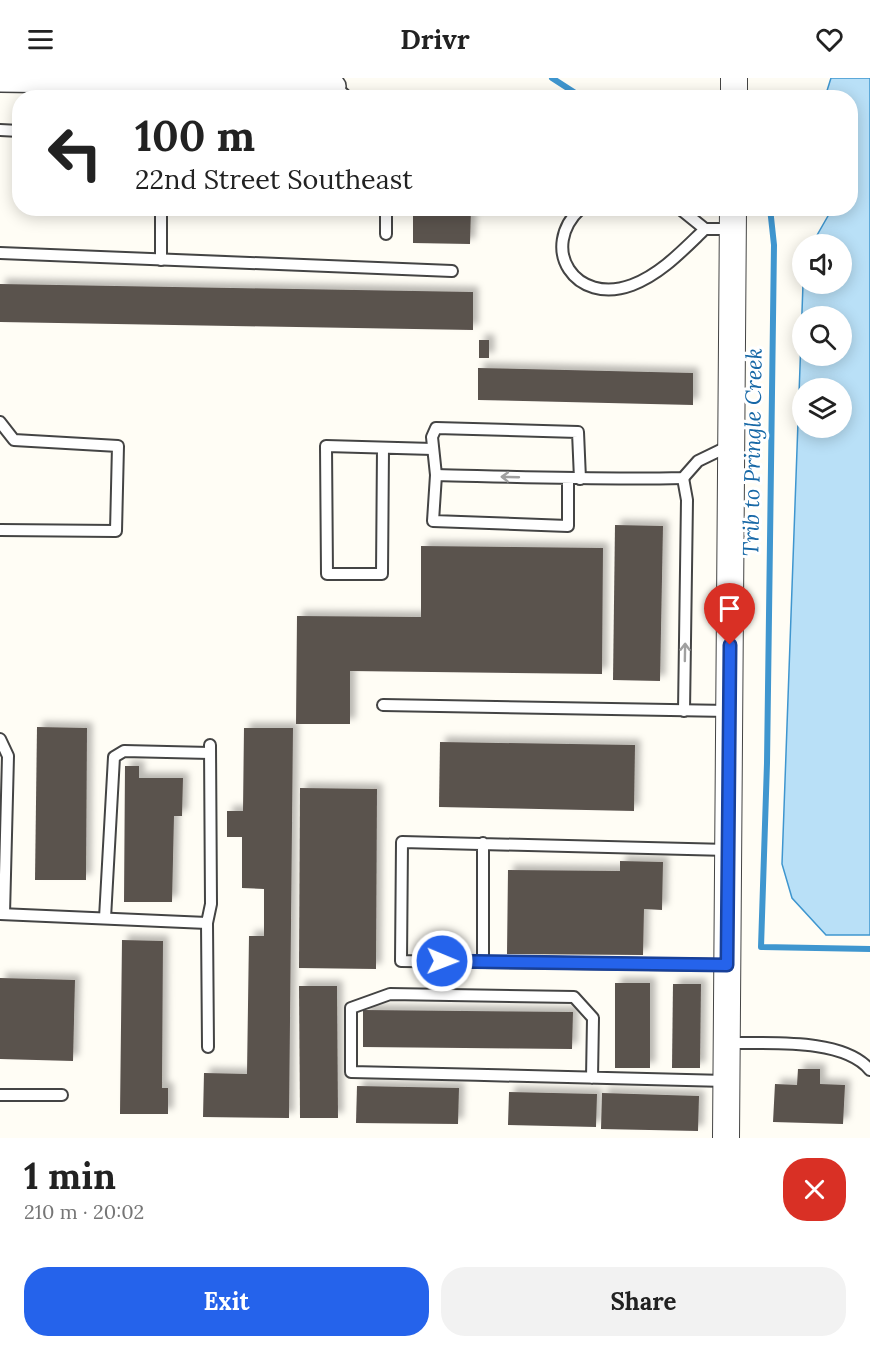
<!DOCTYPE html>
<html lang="en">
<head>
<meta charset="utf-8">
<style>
	:root { --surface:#fff; --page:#f2f2f2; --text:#222; --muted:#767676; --accent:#2563eb }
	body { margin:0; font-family:Lora,serif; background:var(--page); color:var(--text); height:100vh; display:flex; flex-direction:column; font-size:22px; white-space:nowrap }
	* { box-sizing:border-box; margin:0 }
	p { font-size:20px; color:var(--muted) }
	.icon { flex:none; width:33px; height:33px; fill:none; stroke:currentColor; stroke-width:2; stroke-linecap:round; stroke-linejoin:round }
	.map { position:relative; height:1060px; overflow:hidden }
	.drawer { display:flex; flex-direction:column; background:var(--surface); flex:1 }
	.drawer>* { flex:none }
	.top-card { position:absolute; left:12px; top:12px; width:846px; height:126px; border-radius:24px; box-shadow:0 3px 15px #0003; background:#fff; color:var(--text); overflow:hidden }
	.controls { position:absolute; left:792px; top:156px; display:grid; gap:12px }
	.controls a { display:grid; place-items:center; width:60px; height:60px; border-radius:50%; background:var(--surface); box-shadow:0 3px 15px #0003; font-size:30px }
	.pin { position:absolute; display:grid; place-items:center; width:51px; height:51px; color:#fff; margin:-62px -26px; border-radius:50% 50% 50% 0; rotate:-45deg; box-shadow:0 0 6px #0007 }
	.pin .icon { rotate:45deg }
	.me { position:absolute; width:66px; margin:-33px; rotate:91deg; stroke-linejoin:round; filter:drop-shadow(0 0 4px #0008) }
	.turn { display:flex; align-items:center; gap:21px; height:126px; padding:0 24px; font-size:27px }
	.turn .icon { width:78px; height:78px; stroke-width:2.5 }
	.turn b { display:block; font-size:42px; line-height:51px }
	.round { display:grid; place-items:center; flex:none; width:63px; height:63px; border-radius:24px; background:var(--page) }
	.head { display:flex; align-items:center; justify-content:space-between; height:102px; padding:0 24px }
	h1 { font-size:36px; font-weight:800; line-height:45px }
	.button { display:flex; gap:12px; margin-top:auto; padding:12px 24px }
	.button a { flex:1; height:69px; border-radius:24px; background:var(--accent); color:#fff; font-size:24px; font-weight:800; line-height:69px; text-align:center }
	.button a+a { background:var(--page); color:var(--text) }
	header { display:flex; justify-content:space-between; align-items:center; height:78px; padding:0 24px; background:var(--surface); font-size:27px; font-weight:800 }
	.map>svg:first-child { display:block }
</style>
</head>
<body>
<header><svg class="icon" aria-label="menu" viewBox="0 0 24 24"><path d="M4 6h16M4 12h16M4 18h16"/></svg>Drivr<svg class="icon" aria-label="heart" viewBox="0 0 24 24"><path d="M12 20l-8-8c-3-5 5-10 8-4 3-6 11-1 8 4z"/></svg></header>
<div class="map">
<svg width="870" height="1060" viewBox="0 0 870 1060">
	<defs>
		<filter id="shadow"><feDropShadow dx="5.5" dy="-5.5" stdDeviation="3" flood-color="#0004"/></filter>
	</defs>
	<rect width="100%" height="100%" fill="#fffdf5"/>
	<path fill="#b9e0f7" stroke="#3f96cf" stroke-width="1.5" fill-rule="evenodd" d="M 831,0 L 870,0 L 870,857 L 826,857 L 792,820 L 782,786 L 803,206 L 842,206 L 842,166 L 812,166 L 832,131 L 850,130 L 850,20 L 825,19 ZM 802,238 L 842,238 L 842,278 L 802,278 ZM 802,310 L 842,310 L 842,350 L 802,350 Z"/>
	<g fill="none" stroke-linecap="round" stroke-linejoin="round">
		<g stroke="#3f96cf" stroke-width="6">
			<polyline points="552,0 583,20"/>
			<polyline points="770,130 774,167 767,685 761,869 870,871"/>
		</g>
	</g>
	<g fill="#5a524d" filter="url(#shadow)">
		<polygon points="413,130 471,130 470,166 413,165"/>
		<polygon points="0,206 473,214 473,252 0,244"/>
		<rect x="479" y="262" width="10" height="18"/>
		<polygon points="478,290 693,295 693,327 478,322"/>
		<polygon points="615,447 663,448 660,603 613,602"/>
		<polygon points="421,468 603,470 602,596 350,593 350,646 296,646 297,538 421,539"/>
		<polygon points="37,649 87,650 86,802 35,802"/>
		<polygon points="244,650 293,650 289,1040 203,1039 204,995 247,996 249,858 264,858 264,811 242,810 242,759 227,759 227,733 243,733"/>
		<polygon points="440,664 635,667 634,733 439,729"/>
		<polygon points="125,688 139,688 139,700 183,700 182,738 174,738 172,824 124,824"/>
		<polygon points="300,710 377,711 376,891 299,890"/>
		<polygon points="620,783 663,784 662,832 644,831 643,877 507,876 508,792 620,793"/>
		<polygon points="122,862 163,863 162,1010 168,1010 168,1036 120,1036"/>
		<polygon points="0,900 75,902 73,983 0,981"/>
		<rect x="615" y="905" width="35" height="85"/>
		<polygon points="673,906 701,906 700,990 672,990"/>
		<polygon points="299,908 337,908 338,1040 300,1040"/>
		<polygon points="363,932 573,934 572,971 363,969"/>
		<polygon points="798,991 820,991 820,1006 845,1007 843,1046 773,1044 775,1006 797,1007"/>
		<polygon points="357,1008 459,1010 458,1046 356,1045"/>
		<polygon points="509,1014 597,1016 596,1049 508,1047"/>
		<polygon points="602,1015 699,1018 698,1053 601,1051"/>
	</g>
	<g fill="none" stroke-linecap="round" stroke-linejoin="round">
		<defs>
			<g id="service">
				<polyline points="335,8 348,20"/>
				<polyline points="56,20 56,0"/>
				<polyline points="0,52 20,53"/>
				<polyline points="386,130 386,156"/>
				<path d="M 581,130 C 538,170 575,228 632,207 C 661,196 683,172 705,151"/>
				<polyline points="679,130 705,151 733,151"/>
				<polyline points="0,175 452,193"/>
				<polyline points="161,182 161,130"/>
				<polyline points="0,344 14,362 118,368 116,453 0,452"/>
				<polyline points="383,370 382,496 327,496 326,368 433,371"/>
				<polyline points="436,397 432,359 436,350 578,354 580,401"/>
				<polyline points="683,400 687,422 684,633"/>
				<path d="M 568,401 L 568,448 L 433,443 L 436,397 C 518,399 600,402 683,400 L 698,383 L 731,367"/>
				<polyline points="383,627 729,633"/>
				<polyline points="0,661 8,678 4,836"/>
				<polyline points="483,765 483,884 401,883 402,764 728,772"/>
				<polyline points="0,836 207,845 211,826 210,667"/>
				<polyline points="105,840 114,679 124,673 210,675"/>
				<polyline points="207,845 208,969"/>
				<polyline points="483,884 727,887"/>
				<path d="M 727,965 C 766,966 843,959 870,992"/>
				<path d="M 592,1000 L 593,940 L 574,919 L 390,916 L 351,930 L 351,994 C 476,997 601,999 726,1003"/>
				<polyline points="0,1017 62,1017"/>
			</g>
			<polyline id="minor" points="0,3 335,8"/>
			<g id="tertiary">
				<polyline points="734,20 734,0"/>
				<polyline points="726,1060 733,130"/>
			</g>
		</defs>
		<use href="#service" stroke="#444" stroke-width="14"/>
		<use href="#minor" stroke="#444" stroke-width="24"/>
		<use href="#tertiary" stroke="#444" stroke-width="28"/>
		<use href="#service" stroke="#fff" stroke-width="10"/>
		<use href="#minor" stroke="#fff" stroke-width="21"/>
		<use href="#tertiary" stroke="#fff" stroke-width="26"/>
	</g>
	<defs><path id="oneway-shaft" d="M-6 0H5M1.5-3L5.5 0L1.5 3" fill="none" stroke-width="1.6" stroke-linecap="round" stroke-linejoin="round" transform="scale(1.5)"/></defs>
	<g stroke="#a0a0a0">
		<use href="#oneway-shaft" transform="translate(510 399) rotate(-178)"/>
		<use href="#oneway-shaft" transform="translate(685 574) rotate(-89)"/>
	</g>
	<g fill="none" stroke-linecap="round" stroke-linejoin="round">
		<defs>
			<polyline id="route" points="442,883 727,887 730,567"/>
		</defs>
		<use href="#route" stroke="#184099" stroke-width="15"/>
		<use href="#route" stroke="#2563eb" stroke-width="10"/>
	</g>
	<g text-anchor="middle" stroke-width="6" stroke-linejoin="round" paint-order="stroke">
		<g font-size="22" font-style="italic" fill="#1768a6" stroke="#fff">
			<text transform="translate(752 374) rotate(-89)" y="8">Trib to Pringle Creek</text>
		</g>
	</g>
</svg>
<div class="controls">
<a><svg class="icon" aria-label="sound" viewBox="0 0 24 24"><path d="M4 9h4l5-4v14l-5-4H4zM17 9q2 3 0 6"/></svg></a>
<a><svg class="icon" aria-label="search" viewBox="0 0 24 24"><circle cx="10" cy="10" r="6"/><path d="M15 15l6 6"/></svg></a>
<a><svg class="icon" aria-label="layers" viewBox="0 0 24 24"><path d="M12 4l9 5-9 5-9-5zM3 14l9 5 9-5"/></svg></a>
</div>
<div class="pin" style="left:730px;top:567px;background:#d93025"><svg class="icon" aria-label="arrive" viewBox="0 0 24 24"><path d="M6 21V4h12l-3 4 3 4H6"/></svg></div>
<svg class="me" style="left:442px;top:883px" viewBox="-20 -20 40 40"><circle r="17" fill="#2563eb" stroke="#fff" stroke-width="3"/><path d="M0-11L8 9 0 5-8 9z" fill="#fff"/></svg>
<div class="top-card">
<div class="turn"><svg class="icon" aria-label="left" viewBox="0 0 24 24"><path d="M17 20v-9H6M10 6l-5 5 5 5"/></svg><div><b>100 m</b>22nd Street Southeast</div></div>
</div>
</div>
<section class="drawer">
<div class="head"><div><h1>1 min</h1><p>210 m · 20:02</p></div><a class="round" style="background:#d93025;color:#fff"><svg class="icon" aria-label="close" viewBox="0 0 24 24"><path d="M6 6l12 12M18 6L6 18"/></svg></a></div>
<div class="button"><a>Exit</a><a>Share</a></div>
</section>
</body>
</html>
